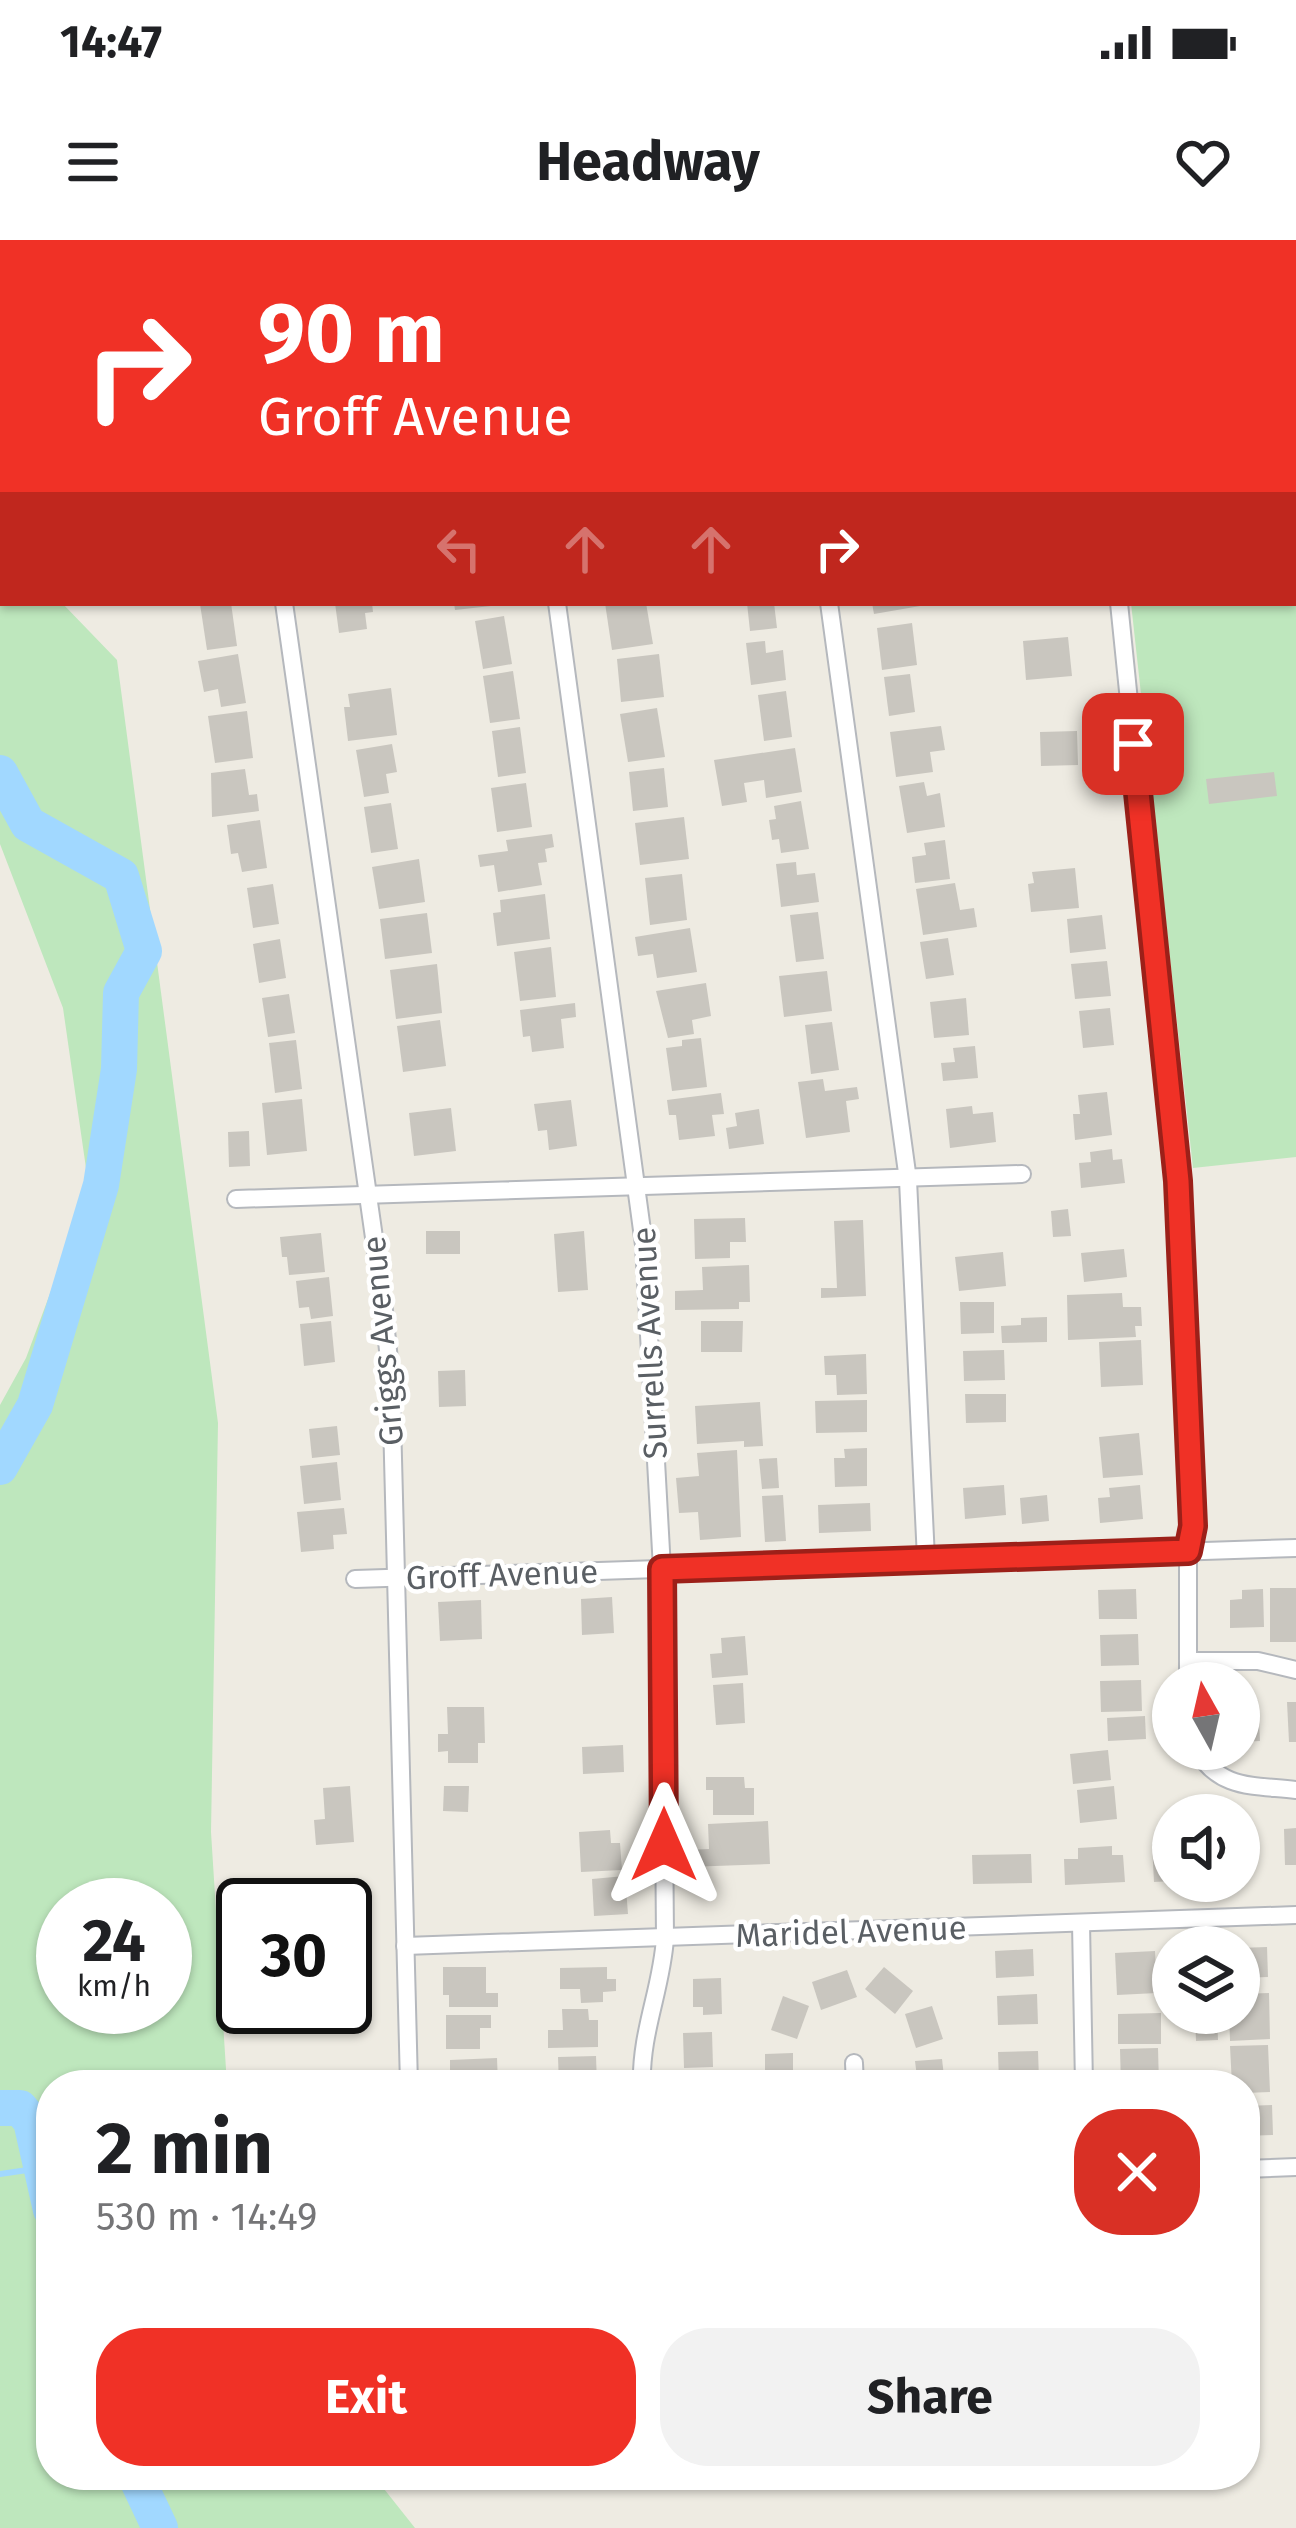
<!DOCTYPE html>
<html lang="en">
<head>
<meta charset="utf-8">
<style>
	:root { --surface:#fff; --page:#f2f2f2; --text:#202124; --muted:#757577; --accent:#f03126 }
	body { margin:0; font-family:"Fira Sans",sans-serif; background:var(--page); color:var(--text); height:100vh; display:flex; flex-direction:column; font-size:45px; white-space:nowrap }
	* { box-sizing:border-box; margin:0 }
	p { font-size:39px; color:var(--muted) }
	.icon { flex:none; width:66px; height:66px; fill:none; stroke:currentColor; stroke-width:2; stroke-linecap:round; stroke-linejoin:round }
	.map { position:relative; flex:1; overflow:hidden }
	.drawer { position:absolute; left:36px; top:1830px; width:1224px; height:420px; display:flex; flex-direction:column; background:var(--surface); border-radius:48px; box-shadow:0 3px 9px #0004 }
	.drawer>* { flex:none }
	.hud { position:absolute; left:0px; top:0px; width:1296px; height:366px; box-shadow:0 3px 9px #0004; background:#f03126; color:#fff; overflow:hidden }
	.needle { width:78px; rotate:352deg }
	.fabs { position:absolute; left:1152px; top:1422px; display:grid; gap:24px }
	.fabs a { display:grid; place-items:center; width:108px; height:108px; border-radius:50%; background:var(--surface); box-shadow:0 3px 9px #0004; font-size:60px }
	.speed { position:absolute; left:36px; top:1638px; display:flex; gap:24px; font-size:60px; font-weight:700; text-align:center }
	.speed>* { display:grid; place-content:center; width:156px; height:156px; border-radius:50%; background:var(--surface); box-shadow:0 3px 9px #0004; line-height:1 }
	.speed small { font-size:30px; font-weight:400 }
	.speed .limit { border:6px solid #111; border-radius:18px; background:#fff; color:#111 }
	.pin { position:absolute; display:grid; place-items:center; width:102px; height:102px; color:#fff; margin:-51px; border-radius:24px; box-shadow:0 6px 18px #0006 }
	.me { position:absolute; width:132px; margin:-66px; rotate:0deg; stroke-linejoin:round; filter:drop-shadow(0 0 9px #0008) }
	.turn { display:flex; align-items:center; gap:42px; height:252px; padding:0 60px; font-size:54px }
	.turn .icon { width:156px; height:156px; stroke-width:2.5 }
	.turn b { display:block; font-size:84px; line-height:102px }
	.lanes { display:flex; align-items:center; height:114px; padding:0 60px; background:#0003; justify-content:center; gap:60px; direction:ltr }
	.lanes .off { opacity:.35 }
	.round { display:grid; place-items:center; flex:none; width:126px; height:126px; border-radius:48px; background:var(--page) }
	.headline { display:flex; align-items:center; justify-content:space-between; height:204px; padding:0 60px }
	h1 { font-size:72px; font-weight:700; line-height:90px }
	.cta { display:flex; gap:24px; margin-top:auto; padding:24px 60px }
	.cta a { flex:1; height:138px; border-radius:48px; background:var(--accent); color:#fff; font-size:48px; font-weight:700; line-height:138px; text-align:center }
	.cta a+a { background:var(--page); color:var(--text) }
	.status { display:flex; justify-content:space-between; align-items:center; height:84px; padding:0 60px; background:var(--surface); direction:ltr }
	.status svg { height:33px; fill:currentColor }
	header { display:flex; justify-content:space-between; align-items:center; height:156px; padding:0 60px; background:var(--surface); font-size:54px; font-weight:700 }
	.map>svg:first-child { display:block }
</style>
</head>
<body>
<div class="status"><b>14:47</b><svg viewBox="0 0 49 12"><path d="M0 12V9h3v3zM5 12V6h3v6zM10 12V3h3v9zM15 12V0h3v12zM26 1h20v11H26zM47 4h2v5h-2z"/></svg></div>
<header><svg class="icon" aria-label="menu" viewBox="0 0 24 24"><path d="M4 6h16M4 12h16M4 18h16"/></svg>Headway<svg class="icon" aria-label="heart" viewBox="0 0 24 24"><path d="M12 20l-8-8c-3-5 5-10 8-4 3-6 11-1 8 4z"/></svg></header>
<div class="map">
<svg width="1296" height="2288" viewBox="0 0 1296 2288">
	<rect width="100%" height="100%" fill="#eeebe2"/>
	<g fill="#bee7bd" fill-rule="evenodd">
		<polygon points="1293,241 1296,241 1296,917 1193,928 1131,363 1293,363"/>
		<path d="M 0,299 L 3,363 L 62,363 L 117,420 L 218,1183 L 211,1592 L 227,1845 L 51,1845 L 51,2235 L 373,2235 L 415,2288 L 0,2288 L 0,1165 L 26,1118 L 89,949 L 63,768 L 0,604 ZM 63,1665 L 165,1665 L 165,1767 L 63,1767 Z"/>
	</g>
	<g fill="none" stroke-linecap="round" stroke-linejoin="round">
		<polyline stroke="#a1d8ff" stroke-width="6" points="0,1934 41,1928"/>
		<g stroke="#a1d8ff" stroke-width="36">
			<polyline points="0,533 28,584 121,636 144,711 121,753 119,829 101,945 35,1165 0,1227"/>
			<polyline points="0,1868 20,1868 31,1881 51,1970"/>
			<polyline points="135,2235 160,2288"/>
		</g>
	</g>
	<g fill="#c9c6bf">
		<polygon points="231,363 237,406 207,410 200,364"/>
		<polygon points="335,363 372,363 373,372 365,373 367,389 339,393"/>
		<polygon points="454,363 491,363 491,366 455,370"/>
		<polygon points="605,363 646,363 653,404 612,410"/>
		<polygon points="747,363 774,363 777,388 750,391"/>
		<polygon points="872,363 926,363 926,365 874,374"/>
		<polygon points="504,376 512,424 483,429 475,381"/>
		<polygon points="912,383 917,425 882,430 877,388"/>
		<polygon points="1068,397 1072,436 1026,440 1023,401"/>
		<polygon points="765,401 766,413 783,410 786,440 751,445 746,403"/>
		<polygon points="238,414 246,463 221,467 218,449 204,452 198,421"/>
		<polygon points="659,414 664,457 621,462 617,419"/>
		<polygon points="513,431 520,479 490,483 483,436"/>
		<polygon points="910,434 915,472 889,476 884,437"/>
		<polygon points="391,448 397,495 348,501 344,467 350,467 348,454"/>
		<polygon points="786,451 792,497 764,501 758,455"/>
		<polygon points="657,468 665,517 628,522 620,474"/>
		<polygon points="247,471 253,518 215,523 208,476"/>
		<polygon points="941,486 945,510 930,512 933,532 896,537 890,492"/>
		<polygon points="520,487 526,533 498,537 492,491"/>
		<polygon points="1077,491 1078,525 1041,526 1040,492"/>
		<polygon points="392,504 397,532 386,534 389,553 364,557 356,510"/>
		<polygon points="795,508 802,552 766,558 764,540 744,543 747,562 722,566 714,520"/>
		<polygon points="664,528 668,567 633,571 629,532"/>
		<polygon points="245,529 249,555 257,554 259,571 212,577 211,533"/>
		<polygon points="1274,532 1277,556 1209,564 1206,539"/>
		<polygon points="924,542 927,556 940,553 945,587 907,593 899,546"/>
		<polygon points="526,543 532,587 497,592 491,548"/>
		<polygon points="801,561 809,609 781,613 779,599 772,600 769,580 776,579 774,566"/>
		<polygon points="391,563 398,609 371,613 364,567"/>
		<polygon points="684,577 689,619 640,625 635,583"/>
		<polygon points="260,580 267,628 242,632 238,613 231,614 227,585"/>
		<polygon points="552,594 554,607 545,609 547,622 538,623 542,645 498,652 494,625 480,627 478,615 508,611 506,600"/>
		<polygon points="945,600 950,639 915,643 912,617 926,615 924,603"/>
		<polygon points="419,619 425,662 379,669 372,627"/>
		<polygon points="796,622 797,635 815,633 819,662 781,667 776,624"/>
		<polygon points="1075,628 1079,668 1031,672 1028,644 1034,643 1032,632"/>
		<polygon points="682,634 687,680 650,685 645,638"/>
		<polygon points="955,643 960,670 974,668 977,687 923,695 916,649"/>
		<polygon points="273,644 279,684 253,688 247,648"/>
		<polygon points="545,654 550,699 497,706 493,673 501,672 500,660"/>
		<polygon points="818,672 824,719 796,722 790,675"/>
		<polygon points="427,673 432,713 385,719 380,679"/>
		<polygon points="1102,675 1106,709 1070,713 1067,679"/>
		<polygon points="690,688 697,732 657,738 653,714 638,716 635,697"/>
		<polygon points="948,698 954,735 926,739 920,702"/>
		<polygon points="280,699 286,738 259,743 253,704"/>
		<polygon points="551,707 556,757 520,761 514,712"/>
		<polygon points="1107,721 1111,756 1075,759 1071,724"/>
		<polygon points="437,724 442,773 396,779 390,730"/>
		<polygon points="827,731 832,771 784,777 779,736"/>
		<polygon points="706,743 711,776 692,780 694,794 668,798 656,751"/>
		<polygon points="289,754 295,793 268,797 262,758"/>
		<polygon points="966,758 969,795 934,798 930,762"/>
		<polygon points="575,763 576,777 561,779 564,808 532,812 530,796 523,797 520,770"/>
		<polygon points="1110,768 1114,805 1083,808 1079,771"/>
		<polygon points="440,780 446,826 403,832 397,786"/>
		<polygon points="832,782 839,830 811,834 805,785"/>
		<polygon points="701,798 707,847 672,851 666,808 682,806 682,800"/>
		<polygon points="296,800 302,849 275,853 269,803"/>
		<polygon points="975,806 978,838 943,841 941,823 955,822 953,808"/>
		<polygon points="823,839 825,851 857,847 859,859 846,861 850,892 806,898 798,842"/>
		<polygon points="1107,852 1112,895 1075,900 1073,874 1080,874 1078,855"/>
		<polygon points="721,853 724,874 712,875 715,896 679,900 676,875 669,875 667,860"/>
		<polygon points="302,859 307,911 267,915 262,863"/>
		<polygon points="571,860 577,906 549,910 547,890 538,891 534,864"/>
		<polygon points="972,866 973,874 993,872 996,902 950,908 946,869"/>
		<polygon points="451,868 456,911 414,916 409,873"/>
		<polygon points="759,869 764,904 729,909 726,888 737,886 735,873"/>
		<polygon points="249,891 250,926 229,927 228,892"/>
		<polygon points="1112,909 1113,920 1122,919 1125,943 1081,948 1079,923 1091,922 1090,912"/>
		<polygon points="1068,969 1071,996 1053,997 1051,971"/>
		<polygon points="745,978 746,1002 730,1002 730,1018 695,1019 694,979"/>
		<polygon points="863,980 866,1056 821,1058 821,1048 837,1048 834,981"/>
		<rect x="426" y="991" width="34" height="23"/>
		<polygon points="584,991 588,1050 558,1052 554,994"/>
		<polygon points="321,993 325,1032 289,1035 287,1017 282,1017 280,997"/>
		<polygon points="1124,1009 1127,1037 1084,1042 1081,1013"/>
		<polygon points="1003,1012 1006,1046 959,1051 955,1017"/>
		<polygon points="749,1025 750,1062 739,1062 739,1069 675,1070 675,1051 703,1050 702,1027"/>
		<polygon points="329,1037 333,1076 311,1079 309,1067 299,1068 296,1041"/>
		<polygon points="1122,1053 1123,1067 1141,1067 1142,1086 1135,1086 1136,1097 1068,1100 1067,1055"/>
		<polygon points="960,1062 994,1062 994,1093 961,1094"/>
		<polygon points="1047,1077 1047,1102 1002,1103 1001,1086 1021,1085 1021,1078"/>
		<polygon points="331,1081 335,1122 304,1126 300,1084"/>
		<polygon points="701,1081 743,1081 742,1112 701,1112"/>
		<polygon points="1141,1100 1143,1145 1101,1147 1099,1102"/>
		<polygon points="1004,1110 1005,1140 964,1141 963,1111"/>
		<polygon points="866,1114 867,1154 837,1155 836,1135 825,1135 824,1116"/>
		<polygon points="465,1130 466,1166 439,1167 438,1131"/>
		<polygon points="965,1154 1006,1154 1006,1182 966,1183"/>
		<polygon points="867,1160 867,1192 816,1193 815,1161"/>
		<polygon points="760,1162 763,1206 744,1207 744,1201 697,1204 695,1166"/>
		<polygon points="337,1186 340,1215 312,1218 309,1189"/>
		<polygon points="1139,1193 1143,1235 1103,1238 1099,1197"/>
		<polygon points="867,1208 867,1246 835,1247 834,1218 845,1218 844,1209"/>
		<polygon points="737,1210 741,1297 700,1300 698,1272 679,1273 676,1238 699,1236 697,1213"/>
		<polygon points="777,1218 779,1248 762,1249 759,1219"/>
		<polygon points="337,1222 341,1260 304,1264 300,1226"/>
		<polygon points="1004,1245 1006,1275 965,1279 963,1248"/>
		<polygon points="1140,1245 1143,1279 1100,1283 1098,1258 1110,1257 1109,1248"/>
		<polygon points="783,1255 786,1301 765,1302 762,1256"/>
		<polygon points="1047,1255 1049,1281 1022,1284 1020,1258"/>
		<polygon points="870,1263 871,1291 819,1293 818,1265"/>
		<polygon points="344,1268 347,1294 333,1295 334,1309 301,1312 297,1272"/>
		<rect x="1270" y="1348" width="26" height="54"/>
		<polygon points="1136,1349 1137,1379 1099,1379 1098,1350"/>
		<polygon points="1263,1349 1264,1387 1230,1388 1230,1360 1242,1359 1242,1350"/>
		<polygon points="612,1357 614,1393 582,1395 581,1359"/>
		<polygon points="481,1360 482,1399 440,1401 438,1362"/>
		<polygon points="1138,1394 1139,1425 1101,1426 1100,1395"/>
		<polygon points="745,1396 748,1435 712,1438 710,1414 722,1413 721,1398"/>
		<polygon points="1141,1440 1142,1471 1101,1472 1100,1441"/>
		<polygon points="743,1443 745,1483 716,1485 713,1445"/>
		<polygon points="1258,1460 1260,1501 1239,1502 1239,1461"/>
		<polygon points="1287,1462 1296,1462 1296,1502 1289,1502"/>
		<polygon points="447,1467 484,1467 485,1503 478,1503 478,1523 448,1523 448,1511 438,1512 438,1494 448,1494"/>
		<polygon points="1145,1476 1146,1499 1108,1501 1107,1478"/>
		<polygon points="623,1505 624,1532 583,1534 582,1507"/>
		<polygon points="1108,1510 1111,1540 1073,1544 1070,1514"/>
		<polygon points="706,1537 744,1537 745,1548 754,1548 754,1575 713,1575 713,1550 706,1550"/>
		<polygon points="350,1546 354,1602 316,1605 314,1580 325,1579 323,1548"/>
		<polygon points="444,1546 469,1546 468,1572 443,1571"/>
		<polygon points="1114,1546 1117,1579 1080,1583 1077,1550"/>
		<polygon points="768,1581 770,1624 687,1627 686,1610 709,1609 708,1584"/>
		<polygon points="1296,1588 1296,1625 1285,1625 1284,1589"/>
		<polygon points="610,1590 611,1603 620,1603 622,1630 581,1632 579,1592"/>
		<polygon points="1173,1603 1173,1641 1154,1642 1152,1604"/>
		<polygon points="1112,1606 1112,1615 1123,1615 1125,1642 1065,1645 1064,1619 1078,1619 1078,1608"/>
		<polygon points="1031,1614 1032,1643 973,1644 972,1615"/>
		<polygon points="625,1636 628,1674 594,1676 592,1639"/>
		<polygon points="1267,1707 1268,1737 1239,1738 1239,1708"/>
		<polygon points="1033,1709 1034,1736 996,1738 995,1711"/>
		<polygon points="1155,1711 1157,1753 1117,1755 1115,1713"/>
		<polygon points="443,1727 486,1727 486,1753 498,1753 498,1767 449,1767 449,1755 443,1755"/>
		<polygon points="607,1727 607,1739 616,1739 616,1751 603,1752 603,1762 581,1763 580,1749 560,1749 560,1728"/>
		<polygon points="884,1727 913,1751 895,1774 865,1749"/>
		<polygon points="847,1730 857,1757 821,1770 812,1742"/>
		<polygon points="721,1738 722,1774 703,1775 703,1767 693,1767 693,1739"/>
		<polygon points="1269,1753 1270,1799 1230,1801 1229,1773 1239,1773 1239,1754"/>
		<polygon points="1037,1754 1038,1784 998,1785 997,1756"/>
		<polygon points="783,1756 809,1766 797,1799 771,1790"/>
		<polygon points="932,1766 943,1799 916,1808 905,1774"/>
		<polygon points="562,1769 588,1769 589,1780 598,1780 598,1807 548,1808 548,1790 563,1790"/>
		<polygon points="1161,1773 1161,1804 1118,1804 1118,1774"/>
		<polygon points="1195,1773 1217,1773 1218,1800 1196,1801"/>
		<polygon points="446,1775 491,1775 491,1788 480,1788 480,1809 446,1809"/>
		<polygon points="712,1792 713,1827 684,1828 683,1793"/>
		<polygon points="1268,1805 1270,1852 1245,1853 1245,1845 1232,1845 1230,1806"/>
		<polygon points="1158,1808 1159,1845 1121,1845 1120,1809"/>
		<polygon points="1038,1811 1039,1840 999,1842 998,1812"/>
		<polygon points="793,1813 793,1845 765,1845 765,1814"/>
		<polygon points="596,1816 597,1845 559,1845 558,1817"/>
		<polygon points="497,1818 498,1845 450,1845 450,1820"/>
		<polygon points="942,1819 945,1845 918,1845 915,1821"/>
		<polygon points="1272,1865 1273,1895 1245,1896 1245,1866"/>
	</g>
	<g fill="none" stroke-linecap="round" stroke-linejoin="round">
		<defs>
			<g id="minor">
				<polyline points="232,0 233,3"/>
				<polyline points="506,0 506,3"/>
				<polyline points="780,0 780,3"/>
				<polyline points="1083,0 1084,3"/>
				<polyline points="1293,228 1296,228"/>
				<polyline points="284,363 383,1061 391,1140 409,1845"/>
				<path d="M 557,363 L 644,1005 L 662,1329 L 665,1698 C 662,1748 640,1793 642,1845"/>
				<polyline points="829,363 908,940 926,1319"/>
				<polyline points="1119,363 1178,941 1193,1286 1188,1311 1188,1443"/>
				<polyline points="236,959 1022,934"/>
				<polyline points="355,1339 1296,1308"/>
				<polyline points="1188,1421 1258,1421 1296,1430"/>
				<path d="M 1196,1509 C 1219,1550 1253,1545 1296,1550"/>
				<polyline points="1081,1683 1084,1845"/>
				<polyline points="405,1706 1296,1675"/>
				<polyline points="854,1823 855,1845"/>
				<polyline points="1245,1929 1296,1927"/>
			</g>
		</defs>
		<use href="#minor" stroke="#b5b8bd" stroke-width="20"/>
		<use href="#minor" stroke="#fff" stroke-width="16"/>
	</g>
	<g fill="none" stroke-linecap="round" stroke-linejoin="round">
		<defs>
			<polyline id="route" points="664,1605 662,1329 1188,1311 1193,1286 1178,941 1133,504"/>
		</defs>
		<use href="#route" stroke="#9c2019" stroke-width="30"/>
		<use href="#route" stroke="#f03126" stroke-width="21"/>
	</g>
	<g text-anchor="middle" stroke-width="9" stroke-linejoin="round" paint-order="stroke">
		<g font-size="33" fill="#5a5f64" stroke="#fff">
			<text transform="translate(382 1101) rotate(-95)" y="12">Griggs Avenue</text>
			<text transform="translate(649 1103) rotate(-93)" y="12">Surrells Avenue</text>
			<text transform="translate(502 1334) rotate(-2)" y="12">Groff Avenue</text>
			<text transform="translate(851 1691) rotate(-2)" y="12">Maridel Avenue</text>
		</g>
	</g>
</svg>
<div class="fabs">
<a><svg class="needle" viewBox="-14 -14 28 28"><path d="M0-13l5 13h-10z" fill="#e53935"/><path d="M0 13l5-13h-10z" fill="#757577"/></svg></a>
<a><svg class="icon" aria-label="sound" viewBox="0 0 24 24"><path d="M4 9h4l5-4v14l-5-4H4zM17 9q2 3 0 6"/></svg></a>
<a><svg class="icon" aria-label="layers" viewBox="0 0 24 24"><path d="M12 4l9 5-9 5-9-5zM3 14l9 5 9-5"/></svg></a>
</div>
<div class="speed"><div>24<small>km/h</small></div><div class="limit">30</div></div>
<div class="pin" style="left:1133px;top:504px;background:#d93025"><svg class="icon" aria-label="arrive" viewBox="0 0 24 24"><path d="M6 21V4h12l-3 4 3 4H6"/></svg></div>
<svg class="me" style="left:664px;top:1605px" viewBox="-20 -20 40 40"><path d="M0-17L14 15 0 8-14 15z" fill="#f03126" stroke="#fff" stroke-width="4"/></svg>
<div class="hud">
<div class="turn"><svg class="icon" aria-label="right" viewBox="0 0 24 24"><path d="M7 20v-9h11M14 6l5 5-5 5"/></svg><div><b>90 m</b>Groff Avenue</div></div>
<div class="lanes"><svg class="icon off" aria-label="left" viewBox="0 0 24 24"><path d="M17 20v-9H6M10 6l-5 5 5 5"/></svg><svg class="icon off" aria-label="ahead" viewBox="0 0 24 24"><path d="M12 20V5M6 11l6-6 6 6"/></svg><svg class="icon off" aria-label="ahead" viewBox="0 0 24 24"><path d="M12 20V5M6 11l6-6 6 6"/></svg><svg class="icon" aria-label="right" viewBox="0 0 24 24"><path d="M7 20v-9h11M14 6l5 5-5 5"/></svg></div>
</div>
<section class="drawer">
<div class="headline"><div><h1>2 min</h1><p>530 m · 14:49</p></div><a class="round" style="background:#d93025;color:#fff"><svg class="icon" aria-label="close" viewBox="0 0 24 24"><path d="M6 6l12 12M18 6L6 18"/></svg></a></div>
<div class="cta"><a>Exit</a><a>Share</a></div>
</section>
</div>
</body>
</html>
